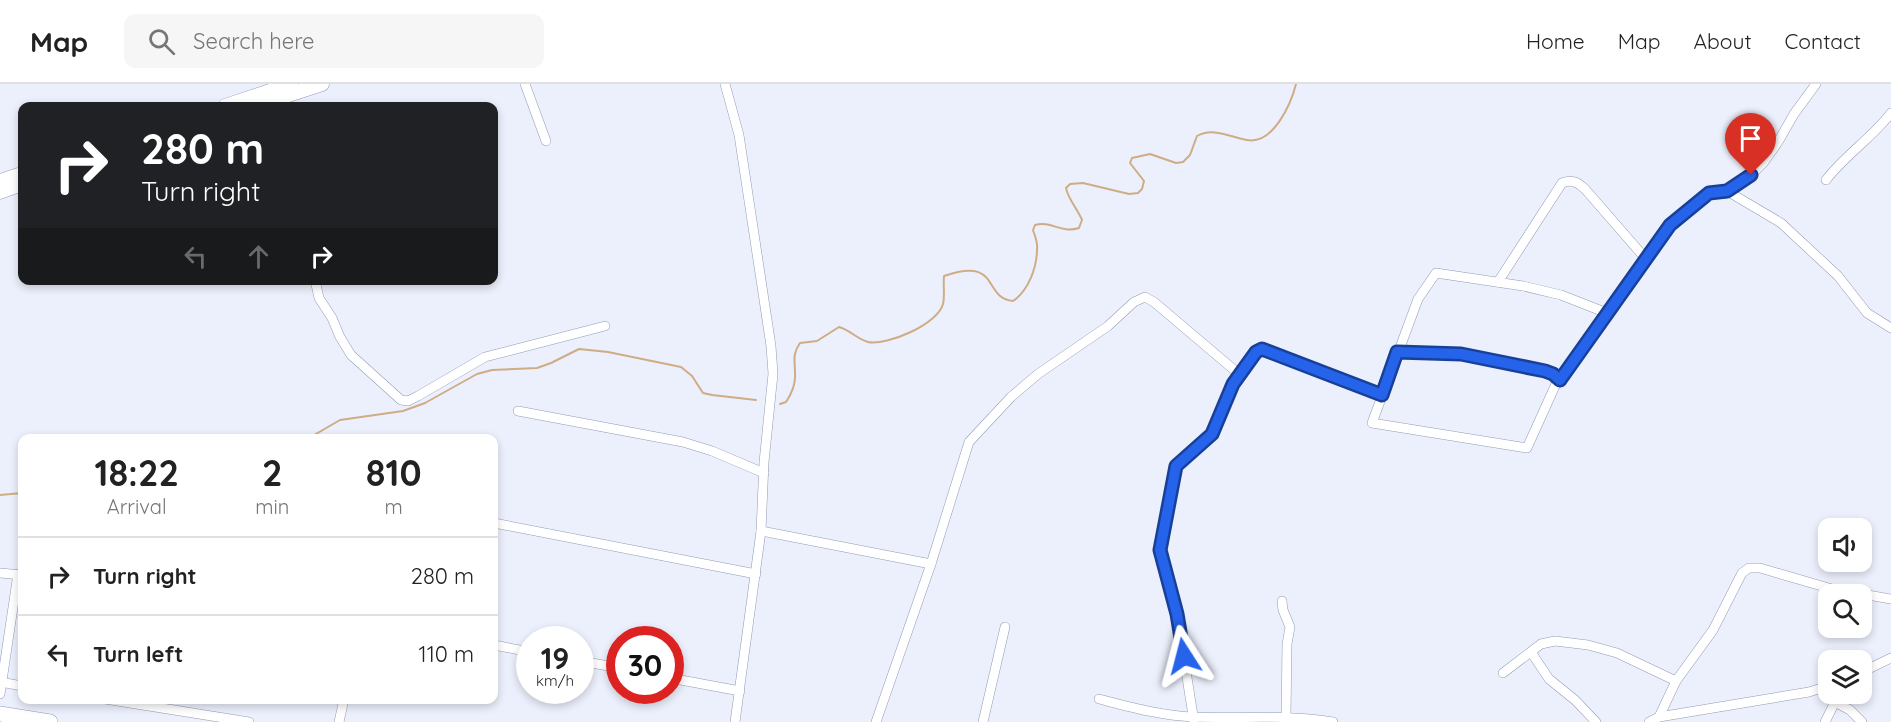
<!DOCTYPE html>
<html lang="en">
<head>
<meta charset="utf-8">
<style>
	:root { --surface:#fff; --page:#f6f6f6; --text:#222; --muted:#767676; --line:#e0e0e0 }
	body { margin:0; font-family:Quicksand,sans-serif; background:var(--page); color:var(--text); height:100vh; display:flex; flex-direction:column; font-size:22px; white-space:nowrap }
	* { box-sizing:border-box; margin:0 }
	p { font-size:20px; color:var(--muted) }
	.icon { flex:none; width:33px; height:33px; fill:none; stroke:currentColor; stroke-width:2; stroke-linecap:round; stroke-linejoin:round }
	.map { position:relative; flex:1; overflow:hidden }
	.side { position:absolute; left:18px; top:350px; width:480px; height:270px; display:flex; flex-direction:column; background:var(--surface); border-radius:12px; box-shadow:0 3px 9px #0003 }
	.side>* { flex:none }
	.guide { position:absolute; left:18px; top:18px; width:480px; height:183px; border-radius:12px; box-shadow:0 3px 9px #0003; background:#202124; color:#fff; overflow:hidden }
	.controls { position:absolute; left:1818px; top:434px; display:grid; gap:12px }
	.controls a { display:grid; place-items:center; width:54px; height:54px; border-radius:12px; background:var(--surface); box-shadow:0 3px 9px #0003; font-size:30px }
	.speed { position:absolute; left:516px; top:542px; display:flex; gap:12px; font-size:30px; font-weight:700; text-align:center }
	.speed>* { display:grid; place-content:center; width:78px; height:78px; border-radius:50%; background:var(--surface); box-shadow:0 3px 9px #0003; line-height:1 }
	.speed small { font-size:15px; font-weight:400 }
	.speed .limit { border:9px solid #d22; background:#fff; color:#111 }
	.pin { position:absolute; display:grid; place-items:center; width:51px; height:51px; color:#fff; margin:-62px -26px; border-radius:50% 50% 50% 0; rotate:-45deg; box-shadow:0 0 6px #0007 }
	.pin .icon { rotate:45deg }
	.me { position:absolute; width:66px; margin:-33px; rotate:351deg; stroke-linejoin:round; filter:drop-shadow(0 0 4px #0008) }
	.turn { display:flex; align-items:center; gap:21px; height:126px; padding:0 24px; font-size:27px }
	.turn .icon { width:78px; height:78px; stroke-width:2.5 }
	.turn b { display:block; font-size:42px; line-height:51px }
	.lanes { display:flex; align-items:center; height:57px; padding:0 24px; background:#0003; justify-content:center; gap:30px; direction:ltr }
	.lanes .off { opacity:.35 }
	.eta { display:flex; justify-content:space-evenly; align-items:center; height:102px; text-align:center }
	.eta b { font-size:36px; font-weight:700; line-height:42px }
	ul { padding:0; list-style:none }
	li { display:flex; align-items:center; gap:18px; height:78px; padding:0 24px; border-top:2px solid var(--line) }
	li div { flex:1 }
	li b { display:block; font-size:22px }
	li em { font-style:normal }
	header { display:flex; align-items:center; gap:36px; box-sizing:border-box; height:84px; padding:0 30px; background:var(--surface); border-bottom:2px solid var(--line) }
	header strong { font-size:28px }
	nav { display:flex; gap:33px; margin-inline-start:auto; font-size:21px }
	.search { width:420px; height:54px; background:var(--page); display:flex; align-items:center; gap:15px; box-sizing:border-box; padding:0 21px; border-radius:12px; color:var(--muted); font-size:22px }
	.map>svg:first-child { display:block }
</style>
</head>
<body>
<header>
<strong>Map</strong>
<div class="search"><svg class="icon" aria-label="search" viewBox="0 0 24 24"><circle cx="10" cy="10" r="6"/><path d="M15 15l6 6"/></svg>Search here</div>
<nav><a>Home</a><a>Map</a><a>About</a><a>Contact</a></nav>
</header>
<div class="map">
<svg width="1891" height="638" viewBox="0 0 1891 638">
	<rect width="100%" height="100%" fill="#ecf0fc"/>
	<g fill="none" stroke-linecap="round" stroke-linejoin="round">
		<g stroke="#cfac85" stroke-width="2">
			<path d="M 780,320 L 786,318 C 792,309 796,300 795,289 C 795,277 792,270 800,259 L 817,257 L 839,243 C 850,246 857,255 868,258 C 887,262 938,240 943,220 C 945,212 943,201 944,192 C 1001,172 982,214 1013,217 C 1028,207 1037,184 1037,165 C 1038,159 1035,152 1033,146 L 1035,141 C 1051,136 1061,150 1079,144 L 1082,136 C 1078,126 1067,113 1066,104 L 1070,100 L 1083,99 L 1129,110 L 1138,109 L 1142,105 L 1144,97 L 1130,79 L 1132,74 L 1150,70 L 1176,79 L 1183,78 L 1190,71 L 1197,52 C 1213,43 1230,53 1247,56 C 1273,61 1291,20 1296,0"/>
			<polyline points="309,354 340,336 403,327 425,319 477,290 492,286 537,284 551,279 579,265 608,268 681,283 692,292 703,309 712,311 756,316"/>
			<polyline points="0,411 22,409"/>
		</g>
		<defs>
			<g id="minor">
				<polyline points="525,0 546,57"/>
				<polyline points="725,0 739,51 771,262 773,290 764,378 761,447 735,638"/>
				<path d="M 1826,96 C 1845,71 1872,54 1891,29"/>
				<polyline points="1727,107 1751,91 1764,78 1778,58 1794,30 1816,0"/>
				<polyline points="315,196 319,214 332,234 340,253 351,271 401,316 408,317 418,312 485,273 605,242"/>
				<path d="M 1498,198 L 1562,99 C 1572,95 1577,98 1585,105 L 1645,174"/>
				<polyline points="1607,229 1561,211 1523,202 1436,189 1418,215 1372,339 1527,364 1555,302 1645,174 1670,141 1709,109 1727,107 1781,139 1838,192 1867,229 1891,244"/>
				<polyline points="1397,268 1461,270 1545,287 1553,290 1559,296"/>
				<polyline points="518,327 683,358 712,367 764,389"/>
				<polyline points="494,439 756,490"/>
				<polyline points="761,447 931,480"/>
				<polyline points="0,489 22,491"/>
				<polyline points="1862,510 1891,515"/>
				<polyline points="1282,517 1283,526 1290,543 1287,560 1286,633"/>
				<polyline points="494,561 530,568"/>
				<polyline points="1531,568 1549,595 1575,616 1596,638"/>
				<polyline points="580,577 620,584"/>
				<polyline points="1862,588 1891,574"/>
				<polyline points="1503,589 1541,560 1555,557 1588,561 1617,569 1676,597"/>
				<polyline points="670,594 740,607"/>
				<polyline points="0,598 22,602"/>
				<polyline points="0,610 18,490"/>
				<polyline points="105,615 249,638"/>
				<path d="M 1099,615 C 1130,623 1162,632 1194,633 C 1241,635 1287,630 1333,638"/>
				<polyline points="1659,633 1676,597 1713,546 1742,489 1749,484 1760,484 1832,505 1860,510"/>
				<polyline points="339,638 344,615"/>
				<polyline points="876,638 931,480 969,358 1011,313 1038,290 1108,242 1134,218 1145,213 1154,218 1239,290"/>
				<polyline points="983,638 1005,543"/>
				<polyline points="1194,638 1177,530 1160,466 1176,382 1212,350 1239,290 1256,268 1262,265 1382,311"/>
				<polyline points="1649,638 1659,633 1809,608 1828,602"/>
				<polyline points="1825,638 1835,618 1850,626 1862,638"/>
			</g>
			<g id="primary">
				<polyline points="225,22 291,0"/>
				<polyline points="254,22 322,0"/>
				<polyline points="0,97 22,90"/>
				<polyline points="0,108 22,100"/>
			</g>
			<polyline id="trunk" points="0,630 50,638"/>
		</defs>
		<use href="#minor" stroke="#919bb5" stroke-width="10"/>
		<use href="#primary" stroke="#919bb5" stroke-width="15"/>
		<use href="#trunk" stroke="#919bb5" stroke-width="16"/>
		<use href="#minor" stroke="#fff" stroke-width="9"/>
		<use href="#primary" stroke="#fff" stroke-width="14"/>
		<use href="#trunk" stroke="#fff" stroke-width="15"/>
	</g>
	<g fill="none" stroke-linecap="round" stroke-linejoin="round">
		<defs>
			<polyline id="route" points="1184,572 1177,530 1160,466 1176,382 1212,350 1233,300 1256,268 1262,265 1382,311 1397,268 1461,270 1545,287 1553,290 1560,296 1670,141 1709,109 1727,107 1751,91"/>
		</defs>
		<use href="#route" stroke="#184099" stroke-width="15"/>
		<use href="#route" stroke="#2563eb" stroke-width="10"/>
	</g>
</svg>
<div class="controls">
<a><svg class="icon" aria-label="sound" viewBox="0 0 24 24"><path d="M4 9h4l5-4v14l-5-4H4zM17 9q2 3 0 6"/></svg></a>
<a><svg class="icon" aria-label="search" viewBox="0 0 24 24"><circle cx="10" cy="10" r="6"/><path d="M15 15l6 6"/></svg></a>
<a><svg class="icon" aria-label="layers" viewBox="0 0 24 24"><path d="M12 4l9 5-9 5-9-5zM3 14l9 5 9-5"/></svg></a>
</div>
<div class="speed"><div>19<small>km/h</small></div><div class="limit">30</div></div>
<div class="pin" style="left:1751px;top:91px;background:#d93025"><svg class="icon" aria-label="arrive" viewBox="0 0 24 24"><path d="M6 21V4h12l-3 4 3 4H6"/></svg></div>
<svg class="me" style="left:1184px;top:572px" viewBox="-20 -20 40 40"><path d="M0-17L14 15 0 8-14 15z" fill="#2563eb" stroke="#fff" stroke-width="4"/></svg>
<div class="guide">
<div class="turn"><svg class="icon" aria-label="right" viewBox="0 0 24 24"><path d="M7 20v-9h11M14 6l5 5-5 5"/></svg><div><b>280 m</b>Turn right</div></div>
<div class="lanes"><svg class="icon off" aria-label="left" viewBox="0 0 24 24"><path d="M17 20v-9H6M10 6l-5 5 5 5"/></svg><svg class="icon off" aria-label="ahead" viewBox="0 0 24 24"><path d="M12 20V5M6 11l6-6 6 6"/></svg><svg class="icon" aria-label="right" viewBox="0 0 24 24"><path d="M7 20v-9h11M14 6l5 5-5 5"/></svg></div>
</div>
<section class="side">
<div class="eta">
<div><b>18:22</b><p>Arrival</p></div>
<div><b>2</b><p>min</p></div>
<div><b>810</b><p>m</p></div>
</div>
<ul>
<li><svg class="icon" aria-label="right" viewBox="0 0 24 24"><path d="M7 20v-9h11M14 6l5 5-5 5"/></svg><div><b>Turn right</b></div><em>280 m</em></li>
<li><svg class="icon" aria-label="left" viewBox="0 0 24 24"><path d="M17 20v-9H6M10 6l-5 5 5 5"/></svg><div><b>Turn left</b></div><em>110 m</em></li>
</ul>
</section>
</div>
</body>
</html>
